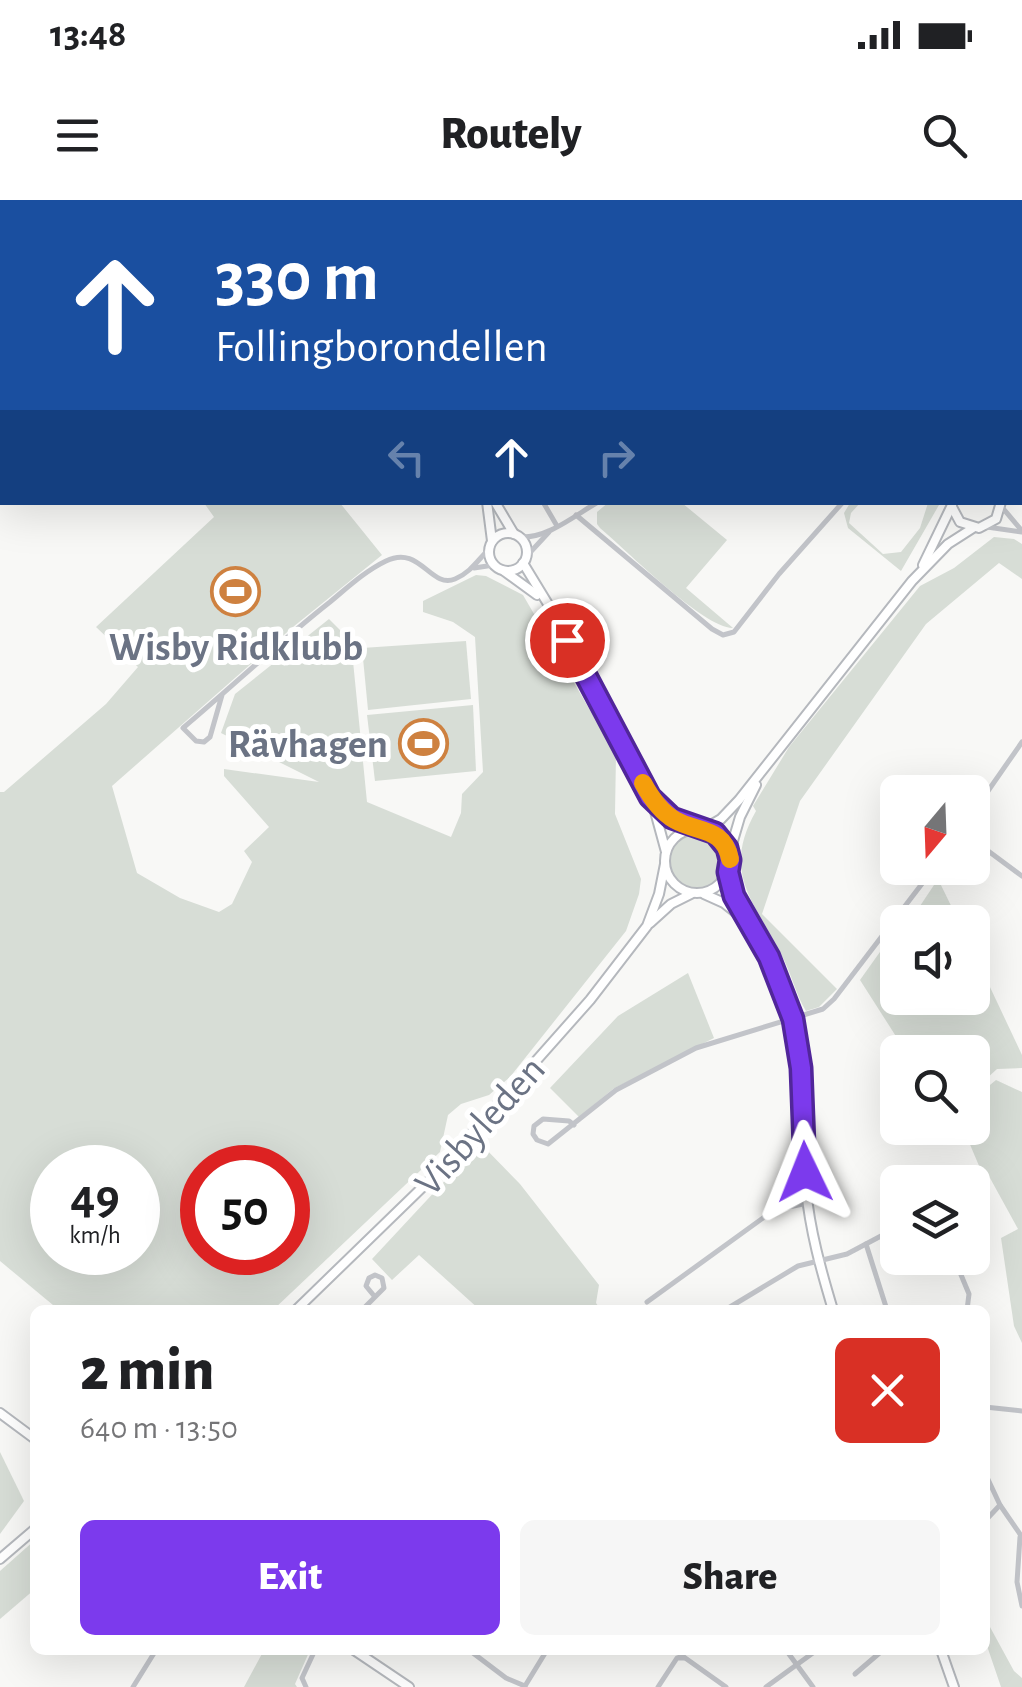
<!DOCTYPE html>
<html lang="en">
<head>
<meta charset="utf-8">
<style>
	:root { --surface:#fff; --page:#f6f6f6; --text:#202124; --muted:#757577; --accent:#7c3aed }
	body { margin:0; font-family:"Alegreya Sans",sans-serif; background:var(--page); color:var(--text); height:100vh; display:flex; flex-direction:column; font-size:38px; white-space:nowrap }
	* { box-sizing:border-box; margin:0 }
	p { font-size:32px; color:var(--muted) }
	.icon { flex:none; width:55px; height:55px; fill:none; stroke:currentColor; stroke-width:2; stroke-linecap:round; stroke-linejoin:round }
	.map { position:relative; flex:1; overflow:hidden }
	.sheet { position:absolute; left:30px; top:1105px; width:960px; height:350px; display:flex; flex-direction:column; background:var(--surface); border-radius:15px; box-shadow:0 10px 40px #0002 }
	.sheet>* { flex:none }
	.guide { position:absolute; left:0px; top:0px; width:1022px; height:305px; box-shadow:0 10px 40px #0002; background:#1a4fa0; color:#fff; overflow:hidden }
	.needle { width:65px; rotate:199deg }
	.fabs { position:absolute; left:880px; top:575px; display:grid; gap:20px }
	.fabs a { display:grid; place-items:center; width:110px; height:110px; border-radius:15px; background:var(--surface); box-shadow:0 10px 40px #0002; font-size:50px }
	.speed { position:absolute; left:30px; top:945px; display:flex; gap:20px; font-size:50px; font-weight:700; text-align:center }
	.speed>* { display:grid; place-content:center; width:130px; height:130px; border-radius:50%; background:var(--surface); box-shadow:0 10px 40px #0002; line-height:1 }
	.speed small { font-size:25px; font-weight:400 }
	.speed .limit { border:15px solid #d22; background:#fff; color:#111 }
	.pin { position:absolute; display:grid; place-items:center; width:85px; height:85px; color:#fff; margin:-42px; border:5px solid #fff; border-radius:50%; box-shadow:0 2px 10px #0007 }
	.me { position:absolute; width:110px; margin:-55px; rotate:358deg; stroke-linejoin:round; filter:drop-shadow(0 0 8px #0008) }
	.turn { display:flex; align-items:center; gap:35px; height:210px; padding:0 50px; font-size:45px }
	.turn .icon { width:130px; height:130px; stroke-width:2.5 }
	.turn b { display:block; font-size:70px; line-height:85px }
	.lanes { display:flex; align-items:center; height:95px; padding:0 50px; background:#0003; justify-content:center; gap:50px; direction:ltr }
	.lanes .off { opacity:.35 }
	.round { display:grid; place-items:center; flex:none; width:105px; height:105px; border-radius:15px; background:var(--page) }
	.headline { display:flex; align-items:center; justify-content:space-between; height:170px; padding:0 50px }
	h1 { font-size:60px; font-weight:800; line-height:75px }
	.button { display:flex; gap:20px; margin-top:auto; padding:20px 50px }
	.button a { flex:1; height:115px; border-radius:15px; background:var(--accent); color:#fff; font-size:40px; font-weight:800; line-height:115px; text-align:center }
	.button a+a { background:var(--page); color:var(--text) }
	.status { display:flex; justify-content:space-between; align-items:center; height:70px; padding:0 50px; background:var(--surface); direction:ltr }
	.status svg { height:28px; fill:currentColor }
	header { display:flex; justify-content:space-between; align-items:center; height:130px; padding:0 50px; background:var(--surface); font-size:45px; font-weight:800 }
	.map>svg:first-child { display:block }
</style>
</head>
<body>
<div class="status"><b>13:48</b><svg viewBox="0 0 49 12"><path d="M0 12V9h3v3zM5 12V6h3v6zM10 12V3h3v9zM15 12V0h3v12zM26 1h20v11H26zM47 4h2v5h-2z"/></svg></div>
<header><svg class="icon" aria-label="menu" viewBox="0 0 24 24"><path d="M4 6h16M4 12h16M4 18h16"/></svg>Routely<svg class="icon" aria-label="search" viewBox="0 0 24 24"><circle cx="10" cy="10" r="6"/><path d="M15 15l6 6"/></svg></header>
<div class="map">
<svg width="1022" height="1487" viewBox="0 0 1022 1487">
	<rect width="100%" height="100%" fill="#f8f8f6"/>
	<g fill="#d7ddd6" fill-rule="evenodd">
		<polygon points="0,0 276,0 278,2 2,2 0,244"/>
		<polygon points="548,0 1022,0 1022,8 1020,2"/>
		<path d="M 609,302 L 682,303 L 727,340 L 686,388 L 733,428 C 705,429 626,350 600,328 L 597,324 L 597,312 Z"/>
		<path d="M 204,303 L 340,303 L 382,355 L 293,427 L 112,586 L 137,673 L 180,698 L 219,712 L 232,704 L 252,662 L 244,651 L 269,627 L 224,576 L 224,569 L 319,582 L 221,533 L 235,494 L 329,419 L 351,441 L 367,602 L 451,637 L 461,613 L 462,594 L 483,572 L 475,437 L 453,422 L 423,412 L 423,401 L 476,375 L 486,376 L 523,395 L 616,555 L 615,614 L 641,679 L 639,694 L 626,731 L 510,877 L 489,895 L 461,904 L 448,915 L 440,952 L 273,1110 L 59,1110 L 0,1061 L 0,592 L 4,592 L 106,504 L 138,467 L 96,427 L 214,317 ZM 52,968 L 138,968 L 138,1052 L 52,1052 ZM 202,968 L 288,968 L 288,1052 L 202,1052 Z"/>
		<polygon points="850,303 860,303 851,313 849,323 883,354 901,352 920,328 928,303 939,305 901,371 848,328 844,313"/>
		<path d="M 994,337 L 1014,339 L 1022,344 L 1022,379 L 999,363 L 926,424 L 800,601 L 762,714 L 837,789 L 819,807 L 806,811 C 796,795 791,772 781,754 C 754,701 721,673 756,611 L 753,606 L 789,547 L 920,386 L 954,368 Z"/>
		<polygon points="466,441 471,499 368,510 362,448"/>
		<polygon points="473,505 476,571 375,581 367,515"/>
		<circle cx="697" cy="660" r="28"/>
		<polygon points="938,679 959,722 901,722 914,715"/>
		<polygon points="897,728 898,798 972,798 973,751 1022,855 1022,868 997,869 973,891 972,852 906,852 860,780"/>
		<polygon points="688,773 714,838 613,889 579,917 550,888 618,816"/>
		<polygon points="996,880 1022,892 1022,1143 1014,1126 1001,1038 1018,1029 990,978 985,980 963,928 972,928 973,899"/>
		<polygon points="480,943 520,984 599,1085 596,1103 601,1110 480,1110 419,1055 392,1080 372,1059"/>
		<polygon points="0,1252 24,1301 0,1334"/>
		<polygon points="35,1340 35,1389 0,1419 0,1371"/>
		<polygon points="990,1427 1014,1471 1022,1478 1022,1487 1001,1487 985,1440 985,1428"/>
		<polygon points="264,1450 310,1450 295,1484 297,1487 244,1487"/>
	</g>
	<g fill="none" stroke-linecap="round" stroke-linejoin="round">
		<defs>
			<g id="secondary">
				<polyline points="356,0 357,2"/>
				<polyline points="1020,258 1022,256"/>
				<polyline points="1020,271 1022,269"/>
				<polyline points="487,302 492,341"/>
				<polyline points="495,302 514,334"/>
				<polyline points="952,307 960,322 979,328 996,319 1001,302"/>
				<circle cx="508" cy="352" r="19"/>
				<polyline points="523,363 551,409 651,597 666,652"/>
				<polyline points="923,365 952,305"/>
				<polyline points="504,371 537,395"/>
				<polyline points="654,600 673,618 694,628"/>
				<circle cx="697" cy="661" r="32"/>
				<polyline points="704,629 721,619 739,600 912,381 948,344 973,328"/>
				<polyline points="730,651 740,617 756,585"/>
				<path d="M 728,672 C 736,723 780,765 793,820 C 807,875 801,933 806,989 C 810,1031 821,1070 833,1110"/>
				<polyline points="704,694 724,703 743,718"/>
				<polyline points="650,723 671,704 691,694"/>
				<polyline points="296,1110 434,976 590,800 647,726 659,694 665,664"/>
				<polyline points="0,1213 35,1239"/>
				<polyline points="0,1359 35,1329"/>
				<polyline points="354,1450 409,1487"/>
				<polyline points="941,1450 954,1487"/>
			</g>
		</defs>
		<use href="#secondary" stroke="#b5b8bd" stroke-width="12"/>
		<g stroke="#c2c4c9" stroke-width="5">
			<polyline points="543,302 557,326"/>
			<polyline points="1001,306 1022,331"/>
			<polyline points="576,315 712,429 723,435 734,432 779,374 843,302"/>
			<polyline points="987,327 1022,332"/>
			<path d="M 519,337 C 547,339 574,316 598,302"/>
			<polyline points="525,358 549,332"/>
			<polyline points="474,368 494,365"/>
			<path d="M 222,495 L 210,537 L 204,542 L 196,541 L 183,528 C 233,486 279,442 330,402 C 347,388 365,371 386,361 C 420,344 430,389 455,379 C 470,373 478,360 489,349"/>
			<polyline points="972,614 1022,542"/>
			<polyline points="972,639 1022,676"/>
			<polyline points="574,925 569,921 543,919 534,926 533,934 537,940 548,944 616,890 696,848 823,809 834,799 934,668"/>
			<polyline points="972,987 979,984"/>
			<polyline points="866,1044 887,1110"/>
			<polyline points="954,1058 969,1094 967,1110"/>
			<polyline points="647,1102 774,1010 808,1003"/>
			<polyline points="362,1110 384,1088 382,1078 375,1075 369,1078 366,1086 375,1097"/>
			<polyline points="725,1110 798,1066 847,1054 898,1027"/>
			<polyline points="985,1207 1022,1211"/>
			<polyline points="985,1273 1000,1305 1022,1337"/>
			<polyline points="985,1321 1000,1305"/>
			<polyline points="1020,1337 1017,1382 1022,1406"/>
			<polyline points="469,1450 506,1478 525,1486"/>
			<polyline points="674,1450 726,1487"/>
			<polyline points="786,1450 813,1487"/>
			<polyline points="855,1474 883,1450"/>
			<polyline points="525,1486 547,1450"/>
			<polyline points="133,1487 156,1450"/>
			<polyline points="306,1487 302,1478 315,1450"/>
			<polyline points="658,1487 677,1458 684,1458"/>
			<polyline points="766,1487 817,1450"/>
		</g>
		<use href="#secondary" stroke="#fff" stroke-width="8"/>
	</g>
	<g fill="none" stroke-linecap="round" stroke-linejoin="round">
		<defs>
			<polyline id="route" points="567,440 650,597 672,618 715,633 727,648 730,660 728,672 734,696 769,757 793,819 801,868 805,972"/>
		</defs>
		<use href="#route" stroke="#51269a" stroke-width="25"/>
		<use href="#route" stroke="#7c3aed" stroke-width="18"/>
		<path stroke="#f59e0b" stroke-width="18" d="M 643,583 C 651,598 661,612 675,620 C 698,633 724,627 730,659"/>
	</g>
	<defs>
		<symbol id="stadium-ring" viewBox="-11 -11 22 22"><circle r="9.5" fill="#fff" stroke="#ce8140" stroke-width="1.5"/><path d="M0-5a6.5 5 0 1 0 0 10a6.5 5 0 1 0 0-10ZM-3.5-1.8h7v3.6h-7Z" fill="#ce8140"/></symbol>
	</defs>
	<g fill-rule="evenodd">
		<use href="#stadium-ring" x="208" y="364" width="55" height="55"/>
		<use href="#stadium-ring" x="396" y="516" width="55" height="55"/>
	</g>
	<g text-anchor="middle" stroke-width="10" stroke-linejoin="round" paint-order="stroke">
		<g font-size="40" font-weight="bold" fill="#6b7384" stroke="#fff">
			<text x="236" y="460">Wisby Ridklubb</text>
			<text x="388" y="557" text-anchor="end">Rävhagen</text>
		</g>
		<g font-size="40" fill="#6b7384" stroke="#fff">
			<text transform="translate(479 925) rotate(-48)" y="14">Visbyleden</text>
		</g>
	</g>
</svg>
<div class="fabs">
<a><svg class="needle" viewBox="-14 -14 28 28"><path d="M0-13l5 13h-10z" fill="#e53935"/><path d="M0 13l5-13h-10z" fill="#757577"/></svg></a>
<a><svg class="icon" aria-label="sound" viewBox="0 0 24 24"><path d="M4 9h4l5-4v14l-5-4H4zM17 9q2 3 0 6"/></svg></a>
<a><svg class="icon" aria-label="search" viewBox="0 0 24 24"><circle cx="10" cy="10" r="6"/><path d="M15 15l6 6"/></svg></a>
<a><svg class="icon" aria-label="layers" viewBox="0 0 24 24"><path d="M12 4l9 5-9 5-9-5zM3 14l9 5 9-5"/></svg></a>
</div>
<div class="speed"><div>49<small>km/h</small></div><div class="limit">50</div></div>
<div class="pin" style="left:567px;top:440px;background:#d93025"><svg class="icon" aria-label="arrive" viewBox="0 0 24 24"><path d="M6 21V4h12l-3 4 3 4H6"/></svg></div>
<svg class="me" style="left:805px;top:972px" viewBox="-20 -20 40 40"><path d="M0-17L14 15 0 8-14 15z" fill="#7c3aed" stroke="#fff" stroke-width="4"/></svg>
<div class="guide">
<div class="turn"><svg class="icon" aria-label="ahead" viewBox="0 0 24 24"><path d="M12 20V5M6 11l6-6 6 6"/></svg><div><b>330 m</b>Follingborondellen</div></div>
<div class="lanes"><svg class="icon off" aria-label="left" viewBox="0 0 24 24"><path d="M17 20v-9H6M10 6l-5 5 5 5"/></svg><svg class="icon" aria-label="ahead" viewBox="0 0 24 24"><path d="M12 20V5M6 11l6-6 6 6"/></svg><svg class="icon off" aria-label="right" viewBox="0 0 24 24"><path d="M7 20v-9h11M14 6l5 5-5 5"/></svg></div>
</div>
<section class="sheet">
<div class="headline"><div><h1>2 min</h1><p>640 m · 13:50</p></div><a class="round" style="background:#d93025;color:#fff"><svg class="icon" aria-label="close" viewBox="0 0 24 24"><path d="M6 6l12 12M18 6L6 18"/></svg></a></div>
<div class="button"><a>Exit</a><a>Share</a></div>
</section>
</div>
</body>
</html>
